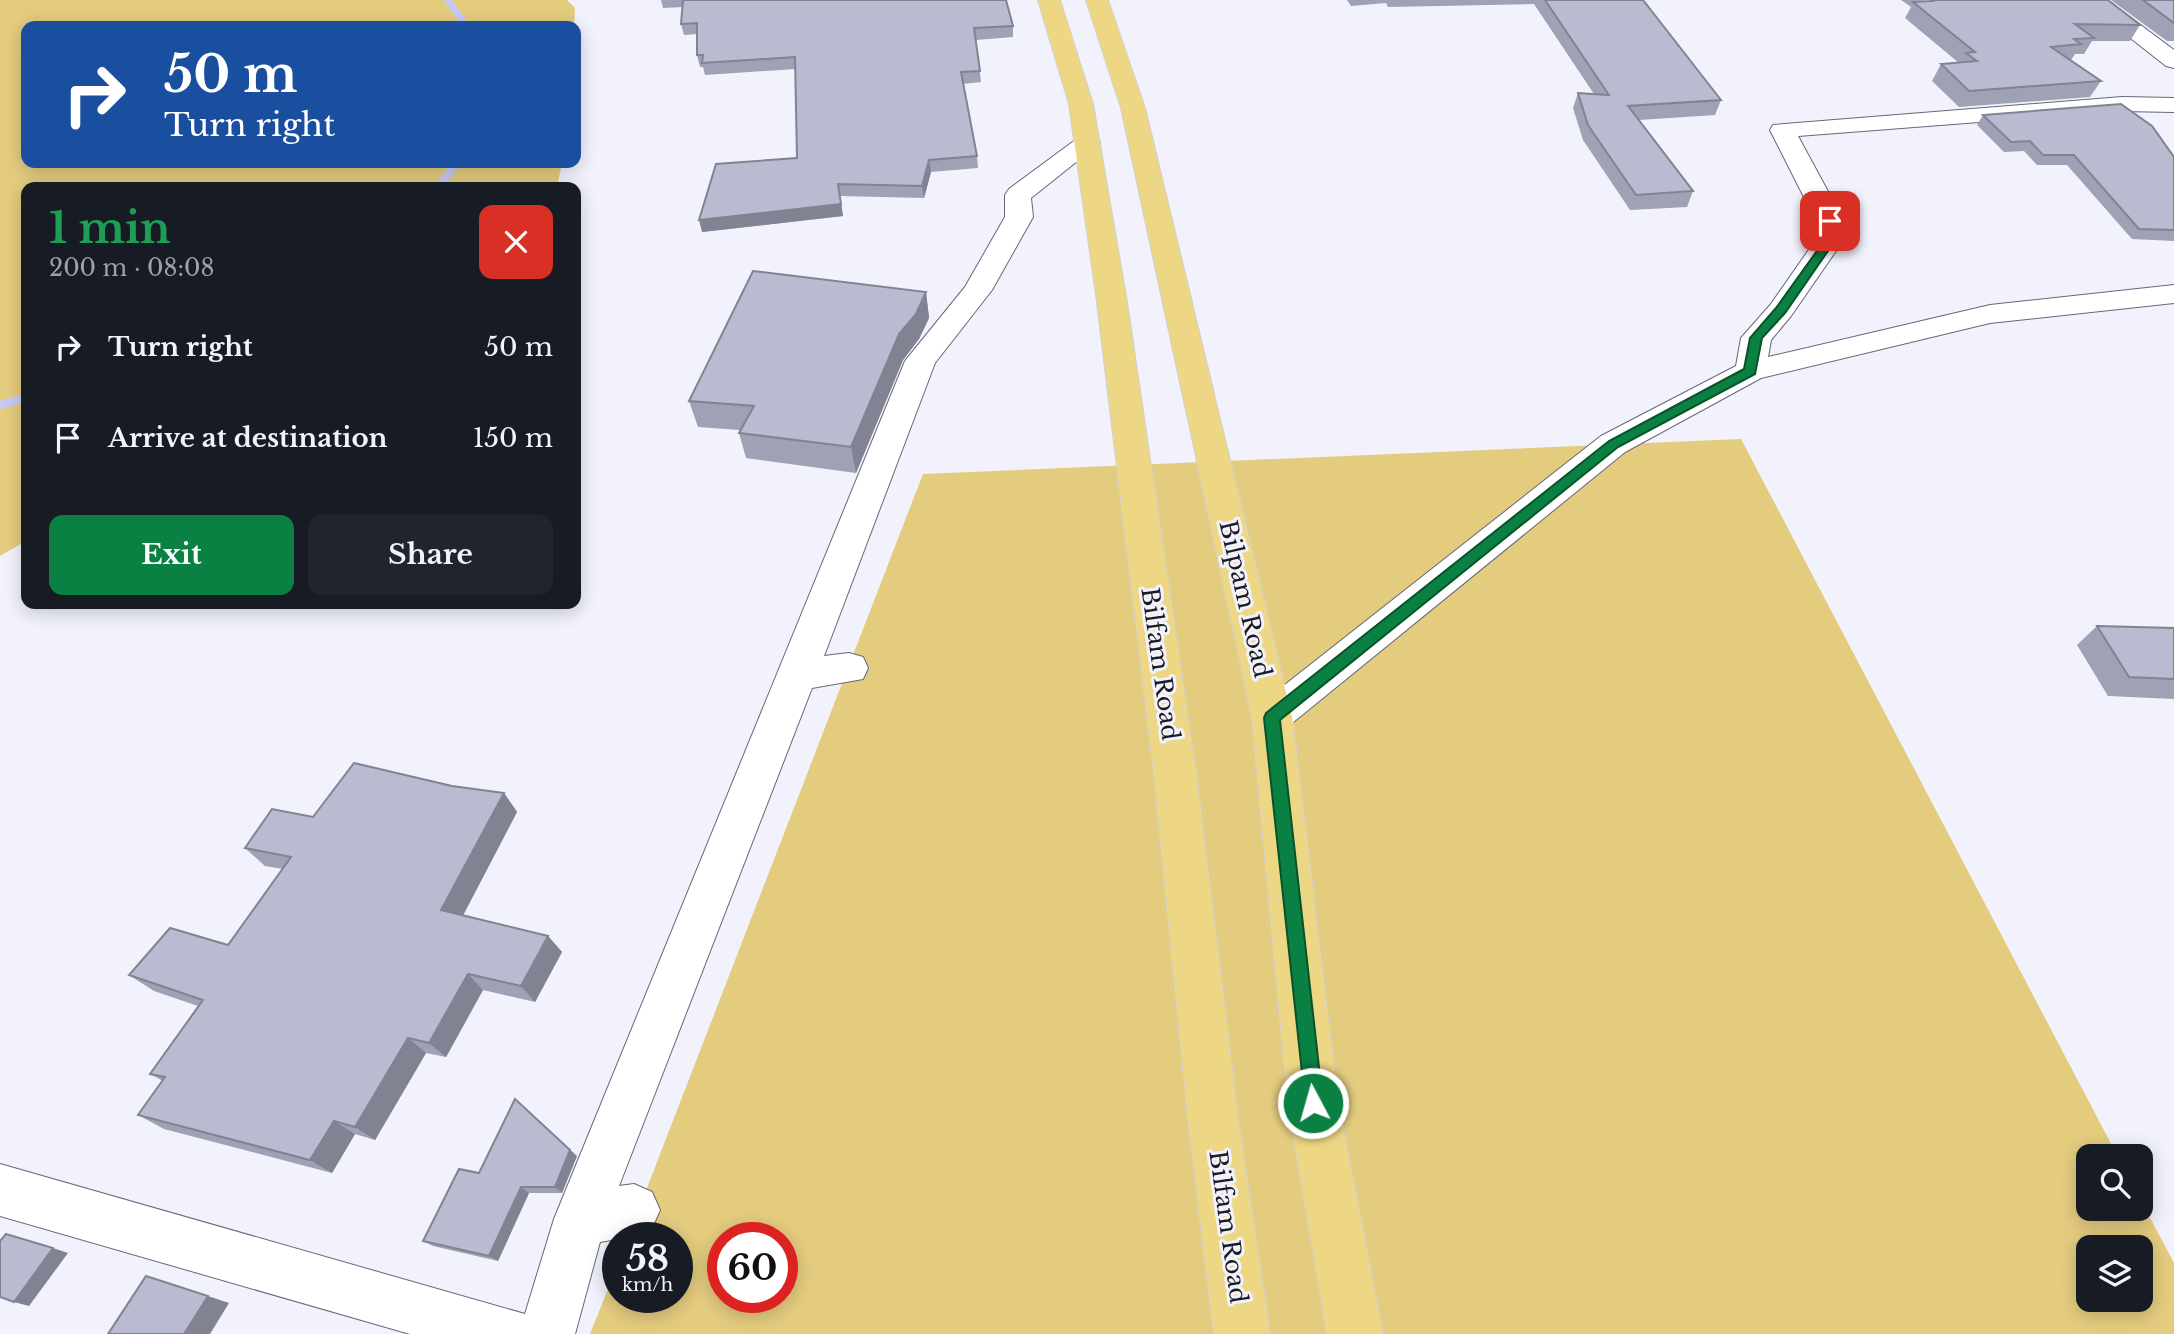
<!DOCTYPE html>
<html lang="en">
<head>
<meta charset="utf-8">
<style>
	:root { --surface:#171b24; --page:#20242c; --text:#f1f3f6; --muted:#9ea1a6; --accent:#0b8043 }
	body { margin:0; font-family:"Libre Baskerville",serif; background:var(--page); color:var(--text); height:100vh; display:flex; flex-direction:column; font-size:26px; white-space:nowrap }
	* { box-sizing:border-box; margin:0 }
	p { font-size:23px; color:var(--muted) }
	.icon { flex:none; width:38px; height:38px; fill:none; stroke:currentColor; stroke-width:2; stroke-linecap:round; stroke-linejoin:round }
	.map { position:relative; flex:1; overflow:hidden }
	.side { position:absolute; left:21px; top:182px; width:560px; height:427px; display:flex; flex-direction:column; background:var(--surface); border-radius:14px; box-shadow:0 4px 18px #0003 }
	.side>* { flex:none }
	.banner { position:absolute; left:21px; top:21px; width:560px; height:147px; border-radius:14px; box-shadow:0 4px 18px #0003; background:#1a4fa0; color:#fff; overflow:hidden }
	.tools { position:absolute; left:2076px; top:1144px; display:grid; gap:14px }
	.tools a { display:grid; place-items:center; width:77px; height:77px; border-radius:14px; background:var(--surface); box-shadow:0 4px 18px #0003; font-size:35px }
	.speed { position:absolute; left:602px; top:1222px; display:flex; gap:14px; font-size:35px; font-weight:700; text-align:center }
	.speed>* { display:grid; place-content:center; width:91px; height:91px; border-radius:50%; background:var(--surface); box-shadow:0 4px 18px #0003; line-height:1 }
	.speed small { font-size:18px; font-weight:400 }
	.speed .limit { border:10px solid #d22; background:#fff; color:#111 }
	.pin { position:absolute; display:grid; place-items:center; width:60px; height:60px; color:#fff; margin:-30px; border-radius:14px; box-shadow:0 4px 10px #0006 }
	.me { position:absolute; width:77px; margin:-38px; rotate:354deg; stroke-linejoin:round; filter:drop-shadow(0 0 5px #0008) }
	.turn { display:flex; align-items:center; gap:24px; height:147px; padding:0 28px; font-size:32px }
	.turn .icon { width:91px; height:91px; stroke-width:2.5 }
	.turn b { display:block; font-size:49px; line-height:60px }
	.round { display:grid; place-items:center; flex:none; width:74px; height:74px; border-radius:14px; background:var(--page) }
	.overview { display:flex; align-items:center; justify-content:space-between; height:119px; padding:0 28px }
	h1 { font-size:42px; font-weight:700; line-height:52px; color:#1e9e55 }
	.cta { display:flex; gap:14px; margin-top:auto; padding:14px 28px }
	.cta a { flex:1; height:80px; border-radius:14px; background:var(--accent); color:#fff; font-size:28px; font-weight:700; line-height:80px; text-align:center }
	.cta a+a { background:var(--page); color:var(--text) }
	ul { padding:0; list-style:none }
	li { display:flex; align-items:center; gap:21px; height:91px; padding:0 28px }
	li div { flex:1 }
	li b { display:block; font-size:26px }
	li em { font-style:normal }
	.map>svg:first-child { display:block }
</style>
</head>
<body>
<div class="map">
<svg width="2174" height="1334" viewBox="0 0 2174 1334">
	<rect width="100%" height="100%" fill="#f1f2fb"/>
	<g fill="#e4cc7f" fill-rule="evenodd">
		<polygon points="0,0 567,0 575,8 574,26 26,26 26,163 562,163 557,187 26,187 26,541 0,556"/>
		<path d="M 1741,439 L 2118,1157 L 2088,1157 L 2088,1209 L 2140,1209 L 2140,1199 L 2174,1263 L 2174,1334 L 590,1334 L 618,1264 L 618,1297 L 677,1297 L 677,1237 L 628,1237 L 923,474 ZM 723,1237 L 782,1237 L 782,1297 L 723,1297 ZM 2088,1248 L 2140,1248 L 2140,1300 L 2088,1300 Z"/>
	</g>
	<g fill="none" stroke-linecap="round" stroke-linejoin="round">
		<g fill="#c6caf9" fill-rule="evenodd">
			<polygon points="444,0 452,0 470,26 462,26"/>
			<polygon points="451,163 461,163 444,187 434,187"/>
			<polygon points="26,394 26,402 0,409 0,401"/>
		</g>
		<defs>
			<g id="minor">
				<polygon points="2082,0 2107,0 2174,50 2174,68 2166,66"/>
				<polygon points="2122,97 2174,98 2174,112 2122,111 1798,136 1844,221 1838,248 1791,316 1771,340 1768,357 1990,305 2174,285 2174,303 1990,323 1761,378 1625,452 1286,728 1272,733 1258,728 1252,717 1258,706 1601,436 1736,366 1741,338 1771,304 1810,248 1816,221 1770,130 1773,125"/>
				<polygon points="1087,135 1096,138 1100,143 1031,198 1033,217 992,290 935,363 824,656 849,653 863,657 868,668 863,679 812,688 619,1186 634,1184 652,1192 660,1210 652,1228 634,1236 600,1242 575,1334 410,1334 0,1216 0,1164 525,1314 554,1219 905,361 965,287 1005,217 1005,195 1009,189 1078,138"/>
			</g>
			<g id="primary">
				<polygon points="1038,0 1060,0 1093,104 1127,302 1196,773 1239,1127 1270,1334 1214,1334 1189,1127 1154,773 1097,302 1069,104"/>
				<polygon points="1086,0 1108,0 1145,108 1292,717 1338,1103 1383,1334 1327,1334 1288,1103 1252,717 1121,108"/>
			</g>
		</defs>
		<use href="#minor" stroke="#66677b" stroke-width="2"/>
		<use href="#primary" stroke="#d1d1d3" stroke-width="2"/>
		<use href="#minor" fill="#fff" fill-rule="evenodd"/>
		<use href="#primary" fill="#edd784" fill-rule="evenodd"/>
	</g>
	<g fill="#9fa1b4">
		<polygon points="661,0 1006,0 1013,26 1013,37 976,40 981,82 963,84 977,156 978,168 931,172 924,198 840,196 843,216 702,232 797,158 796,69 705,75 703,67 700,67 697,55 697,34 684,35 681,24 683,7 663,8"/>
		<polygon points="1347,0 1643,0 1721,100 1715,115 1639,120 1693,191 1687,207 1630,210 1583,140 1573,108 1578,93 1594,94 1534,4 1388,7 1386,3 1351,6"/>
		<polygon points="1901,0 2108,0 2140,25 2130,41 2092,41 2084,54 2075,54 2071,60 2101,81 2090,97 1959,107 1932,81 1941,64 1959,63 1905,18 1911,7"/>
		<polygon points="2111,0 2174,0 2174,41 2167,41"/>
		<polygon points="1983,115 2174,157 2174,241 2132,239 2067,165 2037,165 2024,151 2004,152 1977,125"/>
		<polygon points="926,292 929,318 919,339 903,360 856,473 746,458 739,433 740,430 698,427 689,401"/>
		<polygon points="2097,626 2174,628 2174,699 2108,696 2077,645"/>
		<polygon points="452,786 504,793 517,812 463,915 548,936 562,952 535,1002 483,990 446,1057 426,1053 375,1140 355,1134 332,1173 164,1129 138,1115 163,1081 150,1074 198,1006 154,991 129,975 228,945 283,869 265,866 245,848"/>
		<polygon points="577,1156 562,1193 529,1193 498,1261 433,1246 423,1241 479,1173"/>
	</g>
	<g fill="#828392">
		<polygon points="929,160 931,172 924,198 922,186"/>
		<polygon points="838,184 843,216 702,232 699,220"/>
		<polygon points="926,292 929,318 919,339 903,360 856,473 851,447 899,334"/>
		<polygon points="504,793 517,812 457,927 441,910"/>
		<polygon points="548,936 562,952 535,1002 521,986"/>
		<polygon points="468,974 483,990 446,1057 429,1043"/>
		<polygon points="408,1038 426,1053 375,1140 355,1127"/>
		<polygon points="515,1099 577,1156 562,1193 555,1187"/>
		<polygon points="334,1121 355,1134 332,1173 310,1160"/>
		<polygon points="521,1187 529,1193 498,1261 489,1256"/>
		<polygon points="53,1248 68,1253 29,1306 14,1302"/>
		<polygon points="208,1296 229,1303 210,1334 184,1334"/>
	</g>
	<g fill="#b9bbd1" stroke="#828392" stroke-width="2">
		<polygon points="683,0 1006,0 1013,26 974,28 980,71 961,72 977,156 929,160 922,186 838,184 841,204 699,220 716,164 797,158 795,57 702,63 703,55 697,55 697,23 681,24"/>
		<polygon points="1545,0 1643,0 1721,100 1628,106 1693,191 1636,195 1588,125 1578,93 1609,95"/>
		<polygon points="1930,0 2108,0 2140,25 2075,24 2094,38 2074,39 2081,44 2051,47 2101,81 1969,91 1941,64 1977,61 1966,53 1975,52 1913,2 1932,1"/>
		<polygon points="2143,0 2174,0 2174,23"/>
		<polygon points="2121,104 2152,126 2174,157 2174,230 2139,229 2074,155 2043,155 2030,141 2011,142 1983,115"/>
		<polygon points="753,271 926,292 916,314 899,334 851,447 739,433 754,406 689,401"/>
		<polygon points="2097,626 2174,628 2174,679 2129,677"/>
		<polygon points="354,763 452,786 504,793 441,910 548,936 521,986 468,974 429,1043 408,1038 355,1127 334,1121 310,1160 138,1115 165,1077 150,1074 203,1000 129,975 170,928 228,945 291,857 245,848 272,809 313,817"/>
		<polygon points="515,1099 570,1150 555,1187 521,1187 489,1256 423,1241 459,1169 479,1173"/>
		<polygon points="6,1234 53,1248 14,1302 0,1297 0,1241"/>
		<polygon points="146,1276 208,1296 184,1334 108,1334"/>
	</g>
	<polygon fill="#0b8043" stroke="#07532c" stroke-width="2" points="1830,218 1836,221 1830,248 1785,313 1762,338 1755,374 1618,447 1280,720 1323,1103 1320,1110 1313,1113 1306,1110 1264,718 1266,713 1609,441 1744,369 1750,338 1776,308 1819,248 1825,221"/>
	<g text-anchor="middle" stroke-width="6" stroke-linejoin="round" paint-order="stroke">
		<g font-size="24" fill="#1b1b23" stroke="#f1f2fb">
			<text transform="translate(1245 599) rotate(77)" y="8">Bilpam Road</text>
			<text transform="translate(1160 664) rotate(82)" y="8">Bilfam Road</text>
			<text transform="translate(1228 1227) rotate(82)" y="8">Bilfam Road</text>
		</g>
	</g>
</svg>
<div class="tools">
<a><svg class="icon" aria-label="search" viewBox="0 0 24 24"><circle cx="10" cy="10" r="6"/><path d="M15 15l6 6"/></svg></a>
<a><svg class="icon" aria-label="layers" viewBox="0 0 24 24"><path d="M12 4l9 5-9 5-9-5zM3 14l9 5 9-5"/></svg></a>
</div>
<div class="speed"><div>58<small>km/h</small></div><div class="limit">60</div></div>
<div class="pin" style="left:1830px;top:221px;background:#d93025"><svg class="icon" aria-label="arrive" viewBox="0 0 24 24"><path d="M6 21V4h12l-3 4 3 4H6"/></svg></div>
<svg class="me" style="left:1313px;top:1103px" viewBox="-20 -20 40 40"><circle r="17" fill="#0b8043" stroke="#fff" stroke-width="3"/><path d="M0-11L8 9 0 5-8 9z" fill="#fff"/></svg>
<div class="banner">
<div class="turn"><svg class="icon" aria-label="right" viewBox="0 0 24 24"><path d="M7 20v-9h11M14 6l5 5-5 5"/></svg><div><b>50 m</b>Turn right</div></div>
</div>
<section class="side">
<div class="overview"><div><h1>1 min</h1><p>200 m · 08:08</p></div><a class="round" style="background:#d93025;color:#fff"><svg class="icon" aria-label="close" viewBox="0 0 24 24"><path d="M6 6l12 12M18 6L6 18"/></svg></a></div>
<ul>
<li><svg class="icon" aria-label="right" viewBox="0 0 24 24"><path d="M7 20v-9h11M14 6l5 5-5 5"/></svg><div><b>Turn right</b></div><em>50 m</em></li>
<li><svg class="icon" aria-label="arrive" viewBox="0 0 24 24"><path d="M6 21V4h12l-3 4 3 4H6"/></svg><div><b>Arrive at destination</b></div><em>150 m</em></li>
</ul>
<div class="cta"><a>Exit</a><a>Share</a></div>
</section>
</div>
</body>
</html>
